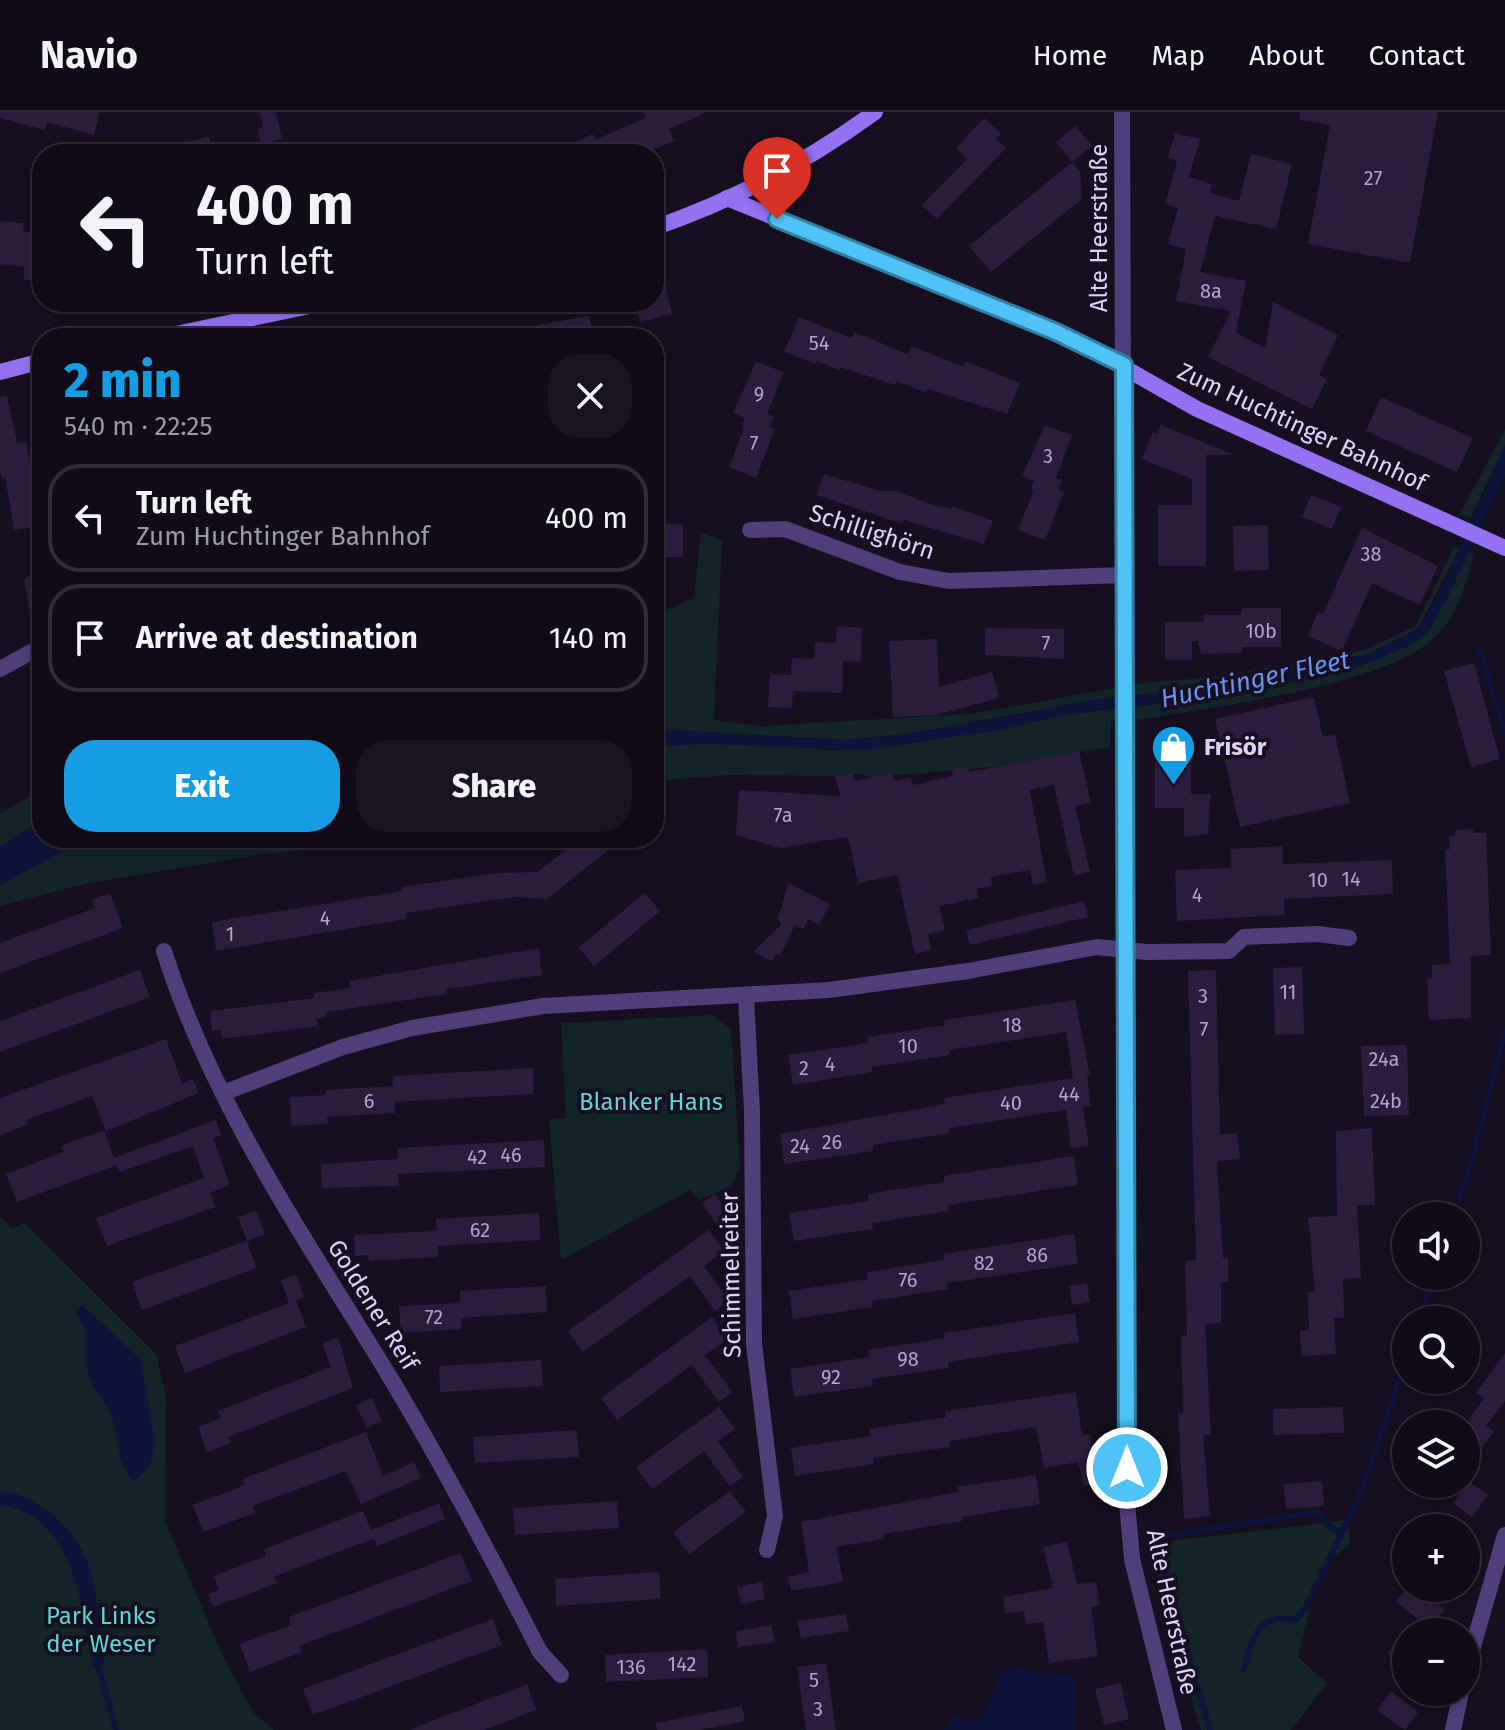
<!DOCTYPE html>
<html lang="en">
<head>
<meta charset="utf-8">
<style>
	:root { --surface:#100b17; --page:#191420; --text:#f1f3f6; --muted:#9c9ba1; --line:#302b36; --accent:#159ce2 }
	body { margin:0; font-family:"Fira Sans",sans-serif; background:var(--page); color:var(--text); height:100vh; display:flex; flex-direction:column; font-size:30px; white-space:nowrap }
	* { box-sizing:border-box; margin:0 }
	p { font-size:26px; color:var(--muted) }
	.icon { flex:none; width:44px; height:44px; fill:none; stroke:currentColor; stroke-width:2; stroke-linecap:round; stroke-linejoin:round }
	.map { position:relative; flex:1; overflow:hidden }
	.details { position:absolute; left:32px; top:216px; width:632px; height:520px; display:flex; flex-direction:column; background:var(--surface); border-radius:32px; box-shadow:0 4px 12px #0003,0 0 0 2px var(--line) }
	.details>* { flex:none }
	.top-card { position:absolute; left:32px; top:32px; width:632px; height:168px; border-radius:32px; box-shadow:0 4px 12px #0003,0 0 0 2px var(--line); background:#100b17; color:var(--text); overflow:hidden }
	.tools { position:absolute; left:1392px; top:1090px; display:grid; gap:16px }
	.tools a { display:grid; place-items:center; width:88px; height:88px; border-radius:50%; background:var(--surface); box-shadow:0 4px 12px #0003,0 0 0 2px var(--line); font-size:40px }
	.pin { position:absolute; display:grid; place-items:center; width:68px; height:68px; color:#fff; margin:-82px -34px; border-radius:50% 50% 50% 0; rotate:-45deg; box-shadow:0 0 8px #0007 }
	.pin .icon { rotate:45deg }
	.me { position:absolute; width:88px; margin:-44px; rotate:0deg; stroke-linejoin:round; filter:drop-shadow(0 0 6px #0008) }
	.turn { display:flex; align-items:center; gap:28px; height:168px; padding:0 32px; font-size:36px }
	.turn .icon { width:104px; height:104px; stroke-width:2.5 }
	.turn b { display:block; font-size:56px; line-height:68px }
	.round { display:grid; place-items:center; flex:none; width:84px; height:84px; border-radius:32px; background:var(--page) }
	.headline { display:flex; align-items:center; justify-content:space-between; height:136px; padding:0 32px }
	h1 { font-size:48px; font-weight:800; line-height:60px; color:var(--accent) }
	.button { display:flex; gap:16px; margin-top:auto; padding:16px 32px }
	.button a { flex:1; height:92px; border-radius:32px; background:var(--accent); color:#fff; font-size:32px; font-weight:800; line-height:92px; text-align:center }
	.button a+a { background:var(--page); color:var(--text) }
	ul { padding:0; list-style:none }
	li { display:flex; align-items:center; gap:24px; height:108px; margin:0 16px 12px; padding:0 16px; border:4px solid var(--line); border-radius:32px }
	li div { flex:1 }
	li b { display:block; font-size:30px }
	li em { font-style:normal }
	header { display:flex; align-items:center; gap:48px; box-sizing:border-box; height:112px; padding:0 40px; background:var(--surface); border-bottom:2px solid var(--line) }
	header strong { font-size:38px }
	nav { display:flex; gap:44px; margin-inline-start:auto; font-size:28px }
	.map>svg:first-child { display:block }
</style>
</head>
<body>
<header>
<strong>Navio</strong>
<nav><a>Home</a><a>Map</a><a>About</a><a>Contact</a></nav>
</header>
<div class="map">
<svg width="1505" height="1618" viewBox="0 0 1505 1618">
	<rect width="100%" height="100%" fill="#150f1f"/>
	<g fill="#122428">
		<polygon points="1505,317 1505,333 1471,406 1460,402"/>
		<path d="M 701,421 L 722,428 L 714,608 L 760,614 L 970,602 L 1148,570 L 1208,566 L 1365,538 L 1416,514 L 1454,434 L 1460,436 L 1418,517 L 1368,542 L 1212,575 L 1101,587 L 906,622 L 845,628 L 714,621 L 831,639 L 998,618 L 1063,603 L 1215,585 L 1356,556 L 1428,520 L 1469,440 L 1474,442 C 1467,469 1459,498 1440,520 C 1396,573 1215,594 1145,607 L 1111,609 L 1110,635 L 993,655 L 875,665 L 853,661 L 835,664 L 730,663 L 654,669 L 654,503 L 694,486 Z"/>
		<polygon points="42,677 42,726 410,726 259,743 89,771 0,794 0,702"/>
		<polygon points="713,903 731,917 740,1055 732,1074 700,1088 690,1078 561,1148 549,1008 566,1006 561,911"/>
		<polygon points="0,1104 12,1117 24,1111 156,1242 166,1283 165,1409 225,1549 254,1601 274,1618 0,1618"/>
		<polygon points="1348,1408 1350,1431 1319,1457 1298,1545 1327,1571 1291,1618 1201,1618 1168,1511 1152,1431"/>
	</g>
	<g fill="#0e1339">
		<polygon points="1505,333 1505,364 1447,487 1428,520 1409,534 1356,556 1215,585 1063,603 998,618 865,638 709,632 654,634 654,609 656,616 676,618 845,628 906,622 1101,587 1212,575 1368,542 1419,517 1445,470"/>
		<polygon points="42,708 42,726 89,726 0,773 0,734"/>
		<path d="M 83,1193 L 141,1248 L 155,1331 L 150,1354 L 134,1370 C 115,1350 120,1330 112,1306 C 106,1288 92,1281 87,1257 C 81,1226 96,1232 74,1198 Z"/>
		<path d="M 0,1379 C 39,1382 78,1420 90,1457 C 99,1486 99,1520 104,1550 L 99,1559 L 93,1555 C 81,1495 76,1404 0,1393 Z"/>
		<polygon points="1021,1555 1034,1560 1076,1563 1075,1618 944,1618 954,1603 966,1609 980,1608 1002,1561"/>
	</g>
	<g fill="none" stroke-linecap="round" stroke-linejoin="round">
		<g stroke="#0e1339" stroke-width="6">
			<polyline points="1479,535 1505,621"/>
			<polyline points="1454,1104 1473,1044 1505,918"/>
			<polyline points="1420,1208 1434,1164"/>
			<polyline points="98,1553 116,1618"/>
			<path d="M 1244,1558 C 1252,1526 1257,1500 1296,1508 L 1306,1495 L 1359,1385 L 1406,1250"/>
			<polyline points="1210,1618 1162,1451 1159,1425 1316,1400 1330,1415 1342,1420"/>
		</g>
	</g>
	<g fill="#2b1c3e">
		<polygon points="0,0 100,0 94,23 47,10 45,18 0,6"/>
		<polygon points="260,0 276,0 282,27 261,32 257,17 263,15"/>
		<polygon points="643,0 707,0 669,17 674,29 643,42 547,42 593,22 595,28 646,6"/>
		<polygon points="1300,0 1438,0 1410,151 1308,132 1330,13 1299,8"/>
		<polygon points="984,6 1001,22 996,27 1006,36 937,107 922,93 967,47 956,36"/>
		<polygon points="1076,14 1092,34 1072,50 1056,30"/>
		<polygon points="1175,21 1200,27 1189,65 1212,72 1210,81 1239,89 1251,42 1292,52 1276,117 1215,104 1200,160 1246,169 1236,221 1265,236 1273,190 1338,223 1319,263 1327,267 1312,297 1208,245 1231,199 1176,189 1186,137 1168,132 1178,96 1165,92 1177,49 1168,46"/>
		<polygon points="209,25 213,42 160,42 159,36"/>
		<polygon points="1072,50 1080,60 1082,87 991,160 969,134"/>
		<polygon points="0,109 24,111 23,120 42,120 42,167 24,168 24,155 0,152"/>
		<polygon points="654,148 660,148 672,202 640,210 636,190 654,190"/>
		<polygon points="589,204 594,226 541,226 538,213"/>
		<polygon points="799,205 852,226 854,220 908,242 911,234 964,255 966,249 1020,271 1007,302 928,277 926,281 897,269 895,273 840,255 839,258 817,249 815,252 784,240"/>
		<polygon points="756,250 784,260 767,302 774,305 770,316 775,317 756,366 729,355 744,316 742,315 745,306 733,301"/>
		<polygon points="7,284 17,331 26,329 35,374 42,372 42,414 14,418 5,365 2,365 0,357 0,285"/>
		<polygon points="1381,285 1473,326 1457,360 1366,319"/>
		<polygon points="1045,313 1072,323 1056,366 1062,368 1058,378 1064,380 1045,428 1018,418 1034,378 1031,377 1034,369 1022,364"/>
		<polygon points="1161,313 1234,343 1206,343 1206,454 1158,454 1158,393 1192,393 1192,367 1142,347 1153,320 1157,322"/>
		<polygon points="824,362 880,379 896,379 936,394 952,397 953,394 993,409 984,432 904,408 903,412 817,383"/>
		<polygon points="1311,383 1341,395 1332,417 1302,405"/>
		<polygon points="659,412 683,412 683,445 654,445"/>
		<polygon points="1268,413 1269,458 1234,459 1233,414"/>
		<polygon points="1362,416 1438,454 1420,493 1372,471 1342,539 1308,524 1318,500 1323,502"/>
		<polygon points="42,456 42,523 34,526 24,467"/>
		<polygon points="1242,496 1281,496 1281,535 1242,535 1242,541 1201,542 1198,529 1192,529 1192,548 1165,548 1165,510 1204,510 1204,503 1241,503"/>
		<polygon points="837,514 862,516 861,550 843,549 842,581 793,579 792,596 768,595 770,562 791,563 792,546 814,547 815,530 836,531"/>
		<polygon points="985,516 1064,517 1064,547 985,543"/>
		<polygon points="937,527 939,575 992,560 999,586 936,603 893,605 889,529"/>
		<polygon points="1474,551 1500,647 1471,655 1444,559"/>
		<polygon points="1314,585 1323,625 1335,622 1350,691 1240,715 1215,607"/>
		<polygon points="1155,635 1191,635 1191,682 1211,682 1208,722 1184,725 1184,696 1155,696"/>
		<polygon points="1079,639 1091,691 1075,694 1090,760 1074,764 1054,673 1030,678 1047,770 1033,773 1030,758 991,765 992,774 977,777 978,786 939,794 945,818 928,822 931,838 915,842 897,763 858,771 848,725 781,736 736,723 739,678 840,684 835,664 853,661 855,669 892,661 894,669 911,665 913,673 953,664 952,657 968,654 969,660"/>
		<polygon points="1473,717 1473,721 1486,721 1491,843 1471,844 1471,906 1429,908 1427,867 1432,866 1432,853 1450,852 1445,737 1450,737 1449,724 1455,724 1455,718"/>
		<polygon points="581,726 623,726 547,787 513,785 405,801 406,807 216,839 212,810 402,779 401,775 497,761 538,760"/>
		<polygon points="1282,734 1283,752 1392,748 1393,782 1284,787 1285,803 1177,809 1175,758 1231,756 1230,737"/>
		<polygon points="788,771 830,792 819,813 808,807 803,817 795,813 780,844 776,841 772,849 753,840 781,813 778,807"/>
		<polygon points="110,781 123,816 0,861 0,831 95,796 92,787"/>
		<polygon points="645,781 660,799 594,854 579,835"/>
		<polygon points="1084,789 1088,805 970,833 966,818"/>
		<polygon points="539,836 542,863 446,877 447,882 326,900 327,905 317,907 318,914 222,927 221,918 212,919 210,899 314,886 314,881 350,876 349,869"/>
		<polygon points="1302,855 1304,922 1275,923 1273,856"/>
		<polygon points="140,858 150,885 0,940 0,909"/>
		<polygon points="1216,858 1220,1023 1237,1021 1240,1047 1217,1049 1223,1146 1228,1146 1229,1170 1221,1170 1221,1211 1205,1212 1211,1323 1203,1323 1210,1404 1184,1407 1178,1301 1183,1301 1181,1224 1187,1224 1185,1149 1196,1148 1188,859"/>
		<polygon points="1075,888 1090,963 1087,964 1091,994 1083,995 1089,1034 1071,1036 1066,998 949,1016 950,1021 873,1033 873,1039 784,1052 780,1022 945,992 944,986 1073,966 1066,920 949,938 950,943 872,955 872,960 793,973 788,943 868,931 867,925 945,913 944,908"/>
		<polygon points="166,927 182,972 193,967 199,981 106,1019 92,984 26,1008 28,1013 0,1023 0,986"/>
		<polygon points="1407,933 1409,1003 1364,1004 1361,934"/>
		<polygon points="533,956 534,982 394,990 395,1001 327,1005 328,1012 291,1014 290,985 326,983 326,978 393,974 393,964"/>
		<polygon points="216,1008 221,1023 213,1026 230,1073 210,1081 215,1095 107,1134 96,1106 204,1066 193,1034 120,1060 117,1053 17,1090 6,1062 64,1040 61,1034 104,1018 114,1046"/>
		<polygon points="1372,1016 1375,1093 1357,1093 1361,1166 1343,1167 1344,1206 1334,1206 1336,1242 1302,1244 1300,1219 1309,1218 1308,1180 1315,1180 1308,1105 1337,1104 1336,1019"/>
		<polygon points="544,1028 545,1055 398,1062 399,1074 322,1076 321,1052 398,1047 397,1036"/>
		<polygon points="1074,1044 1078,1073 948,1093 949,1099 872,1111 873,1117 794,1129 789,1101 869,1089 868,1082 944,1070 944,1064"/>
		<polygon points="715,1082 730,1103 716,1112 702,1091"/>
		<polygon points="256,1099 265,1122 247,1129 238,1105"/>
		<polygon points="539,1101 540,1128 438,1134 438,1145 369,1149 368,1143 355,1144 354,1123 437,1119 436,1107"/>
		<polygon points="709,1118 724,1139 704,1154 729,1189 715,1199 690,1164 583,1240 568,1219"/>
		<polygon points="1074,1122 1078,1152 947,1171 948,1177 872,1189 873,1195 793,1207 789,1179 868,1167 867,1160 944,1148 943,1142"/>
		<polygon points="247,1129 256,1156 142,1198 132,1170"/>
		<polygon points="296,1163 304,1185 296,1188 306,1215 185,1261 175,1234 289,1191 281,1168"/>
		<polygon points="1087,1171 1090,1190 1072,1193 1069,1174"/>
		<polygon points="546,1174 547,1200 461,1206 462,1217 401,1221 399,1194 460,1191 460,1179"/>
		<polygon points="1075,1201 1079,1230 948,1250 949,1256 872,1267 873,1274 794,1285 790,1257 869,1245 868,1238 945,1226 944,1221"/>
		<polygon points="712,1205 728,1227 705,1243 732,1280 719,1290 692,1253 617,1308 601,1286"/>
		<polygon points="338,1225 353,1276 228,1325 231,1331 207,1340 198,1315 221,1306 218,1299 331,1255 322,1231"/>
		<polygon points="1505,1241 1505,1289 1486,1314 1494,1319 1477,1344 1466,1337 1466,1312 1484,1286 1476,1281"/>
		<polygon points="541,1248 543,1274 440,1280 439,1254"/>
		<polygon points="1076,1280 1082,1324 1090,1322 1100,1371 1084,1374 1078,1350 1044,1356 1036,1315 949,1329 950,1335 873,1346 874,1352 795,1364 791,1336 870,1324 869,1317 946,1305 945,1299"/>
		<polygon points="372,1286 382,1309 367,1316 356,1293"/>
		<polygon points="719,1295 735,1317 718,1329 743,1365 730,1374 704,1339 652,1377 636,1355"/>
		<polygon points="1343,1295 1344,1321 1273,1323 1273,1297"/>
		<polygon points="577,1318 579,1345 475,1351 473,1325"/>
		<polygon points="366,1320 383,1364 414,1350 421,1366 361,1392 346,1359 252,1394 255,1401 203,1420 193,1393 245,1373 242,1367"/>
		<polygon points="1036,1363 1040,1392 962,1405 962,1409 883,1422 884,1427 836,1435 843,1470 791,1479 788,1465 809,1460 801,1410 958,1380 957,1375"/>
		<polygon points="1322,1369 1324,1394 1286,1397 1284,1372"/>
		<polygon points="1469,1369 1488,1383 1472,1405 1453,1391"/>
		<polygon points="730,1379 746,1400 689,1442 673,1420"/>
		<polygon points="617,1389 619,1416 515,1423 513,1396"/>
		<polygon points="439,1391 445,1407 377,1434 374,1427 324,1445 274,1465 277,1471 214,1495 208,1482 219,1478 214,1464 266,1444 264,1437 363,1399 372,1421 371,1418"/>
		<polygon points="1067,1430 1077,1472 1096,1470 1100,1494 1091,1495 1098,1544 1049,1551 1043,1510 1026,1512 1024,1499 1005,1502 1003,1485 1053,1476 1043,1435"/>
		<polygon points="461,1441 472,1469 299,1534 302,1540 250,1560 240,1532 291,1513 289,1505"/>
		<polygon points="659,1460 661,1487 556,1494 555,1467"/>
		<polygon points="762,1470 765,1487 741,1492 737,1475"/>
		<polygon points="1407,1476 1419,1476 1445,1498 1429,1517 1396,1489"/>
		<polygon points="846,1502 849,1519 801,1526 797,1509"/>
		<polygon points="493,1507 502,1533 313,1603 303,1577"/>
		<polygon points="771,1513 775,1530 738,1535 736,1519"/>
		<polygon points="1406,1517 1406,1556 1387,1541"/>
		<polygon points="707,1537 708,1565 606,1570 605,1543"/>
		<polygon points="826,1551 836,1618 806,1618 797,1555"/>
		<polygon points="1121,1571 1129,1607 1104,1613 1095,1577"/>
		<polygon points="527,1572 536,1598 484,1618 409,1618"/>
		<polygon points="1391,1579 1418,1600 1405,1618 1377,1598"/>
		<polygon points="742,1594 745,1609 699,1618 657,1618 656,1611"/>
	</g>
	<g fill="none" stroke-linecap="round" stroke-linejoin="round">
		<g stroke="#4f3e7a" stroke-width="16">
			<polyline points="1122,0 1127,1390 1132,1447 1174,1618"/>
			<polyline points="750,418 785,417 900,460 949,469 1124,463"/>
			<polyline points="0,557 42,534"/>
			<path d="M 164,839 C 212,991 303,1123 385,1257 C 441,1349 491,1444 540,1540 L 561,1563"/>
			<polyline points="746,885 752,999 754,1232 775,1404 767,1438"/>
			<polyline points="223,981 343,935 412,916 543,894 829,878 968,859 1097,835 1147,840 1229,839 1244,825 1318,822 1349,826"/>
			<polyline points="1466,1559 1505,1423"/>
			<polyline points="1453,1618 1461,1580"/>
		</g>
		<g stroke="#9371f2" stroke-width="16">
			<polyline points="727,86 1079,230 1197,297 1505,436"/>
			<path d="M 654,116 C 732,89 808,49 875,0"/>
			<polyline points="157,226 329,190"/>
			<polyline points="0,260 42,249"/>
		</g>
	</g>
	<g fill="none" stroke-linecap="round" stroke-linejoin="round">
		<defs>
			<polyline id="route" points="777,107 1054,219 1124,253 1127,1356"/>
		</defs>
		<use href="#route" stroke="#337fa1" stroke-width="20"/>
		<use href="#route" stroke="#4fc3f7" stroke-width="14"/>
	</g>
	<defs>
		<symbol id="shop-pin" viewBox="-11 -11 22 30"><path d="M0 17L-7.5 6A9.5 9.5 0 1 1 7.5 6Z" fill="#159ce2" stroke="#150f1f"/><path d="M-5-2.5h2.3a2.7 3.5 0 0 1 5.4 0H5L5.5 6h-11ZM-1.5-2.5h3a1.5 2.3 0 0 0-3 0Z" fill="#fff"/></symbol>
	</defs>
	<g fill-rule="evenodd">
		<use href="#shop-pin" x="1148" y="610" width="51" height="69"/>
	</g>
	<g text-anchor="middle" stroke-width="8" stroke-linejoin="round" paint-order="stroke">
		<g font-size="20" fill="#b3a4cc">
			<text x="1373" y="73">27</text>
			<text x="1211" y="186">8a</text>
			<text x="819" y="238">54</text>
			<text x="759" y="289">9</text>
			<text x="754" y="338">7</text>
			<text x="1048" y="351">3</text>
			<text x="1371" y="449">38</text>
			<text x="1261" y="526">10b</text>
			<text x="1046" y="538">7</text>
			<text x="783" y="710">7a</text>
			<text x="1351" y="774">14</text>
			<text x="1318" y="775">10</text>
			<text x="1197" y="790">4</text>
			<text x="325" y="813">4</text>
			<text x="230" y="829">1</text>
			<text x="1288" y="887">11</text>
			<text x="1203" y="891">3</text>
			<text x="1012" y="920">18</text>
			<text x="1204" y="924">7</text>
			<text x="908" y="941">10</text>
			<text x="1384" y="954">24a</text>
			<text x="830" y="959">4</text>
			<text x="804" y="963">2</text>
			<text x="1069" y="989">44</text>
			<text x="369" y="996">6</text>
			<text x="1386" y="996">24b</text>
			<text x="1011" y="998">40</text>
			<text x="832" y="1037">26</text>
			<text x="800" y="1041">24</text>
			<text x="511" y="1050">46</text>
			<text x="477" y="1052">42</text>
			<text x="480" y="1125">62</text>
			<text x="1037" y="1150">86</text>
			<text x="984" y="1158">82</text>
			<text x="908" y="1175">76</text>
			<text x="434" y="1212">72</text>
			<text x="908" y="1254">98</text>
			<text x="831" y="1272">92</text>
			<text x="682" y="1559">142</text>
			<text x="631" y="1562">136</text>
			<text x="814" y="1575">5</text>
			<text x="818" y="1604">3</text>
		</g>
		<g font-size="24" fill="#e0d1fb" stroke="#150f1f">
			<text transform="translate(1099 116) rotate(-90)" y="8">Alte Heerstraße</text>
			<text transform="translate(1302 315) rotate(25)" y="8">Zum Huchtinger Bahnhof</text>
			<text transform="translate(872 420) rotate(18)" y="8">Schillighörn</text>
			<text transform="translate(731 1163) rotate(-91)" y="8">Schimmelreiter</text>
			<text transform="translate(373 1193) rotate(58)" y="8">Goldener Reif</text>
			<text transform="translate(1172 1500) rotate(78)" y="8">Alte Heerstraße</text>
		</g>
		<g font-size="24" font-weight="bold" fill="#e0d1fb" stroke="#150f1f" text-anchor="start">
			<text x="1204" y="643">Frisör</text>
		</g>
		<g font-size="24" fill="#64d3d2" stroke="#150f1f">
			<text x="651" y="998">Blanker Hans</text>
			<text x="101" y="1512">Park Links<tspan x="101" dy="28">der Weser</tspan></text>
		</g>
		<g font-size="26" font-style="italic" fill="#6991f1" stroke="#150f1f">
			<text transform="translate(1255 567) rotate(-12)" y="9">Huchtinger Fleet</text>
		</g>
	</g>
</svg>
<div class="tools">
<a><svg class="icon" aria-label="sound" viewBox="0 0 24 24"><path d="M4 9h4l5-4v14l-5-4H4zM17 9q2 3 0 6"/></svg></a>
<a><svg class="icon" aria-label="search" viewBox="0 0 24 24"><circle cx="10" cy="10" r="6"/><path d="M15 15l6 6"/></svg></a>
<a><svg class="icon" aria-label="layers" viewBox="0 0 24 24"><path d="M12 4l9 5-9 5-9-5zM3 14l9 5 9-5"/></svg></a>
<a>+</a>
<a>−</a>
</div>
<div class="pin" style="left:777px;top:107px;background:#d93025"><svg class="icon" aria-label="arrive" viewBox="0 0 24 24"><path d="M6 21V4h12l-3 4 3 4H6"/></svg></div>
<svg class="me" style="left:1127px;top:1356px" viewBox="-20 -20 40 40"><circle r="17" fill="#4fc3f7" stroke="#fff" stroke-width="3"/><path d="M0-11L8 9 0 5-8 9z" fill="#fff"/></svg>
<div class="top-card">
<div class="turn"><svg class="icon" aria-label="left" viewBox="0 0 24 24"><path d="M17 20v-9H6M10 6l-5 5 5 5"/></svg><div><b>400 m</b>Turn left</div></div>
</div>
<section class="details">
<div class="headline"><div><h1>2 min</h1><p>540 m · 22:25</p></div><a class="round"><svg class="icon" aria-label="close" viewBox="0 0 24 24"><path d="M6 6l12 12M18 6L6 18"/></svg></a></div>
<ul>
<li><svg class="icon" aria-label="left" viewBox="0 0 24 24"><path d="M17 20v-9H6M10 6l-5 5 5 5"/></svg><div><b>Turn left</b><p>Zum Huchtinger Bahnhof</p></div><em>400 m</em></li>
<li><svg class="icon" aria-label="arrive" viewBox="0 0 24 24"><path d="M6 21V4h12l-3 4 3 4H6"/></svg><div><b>Arrive at destination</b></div><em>140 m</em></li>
</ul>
<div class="button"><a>Exit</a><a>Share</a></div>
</section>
</div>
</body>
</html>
